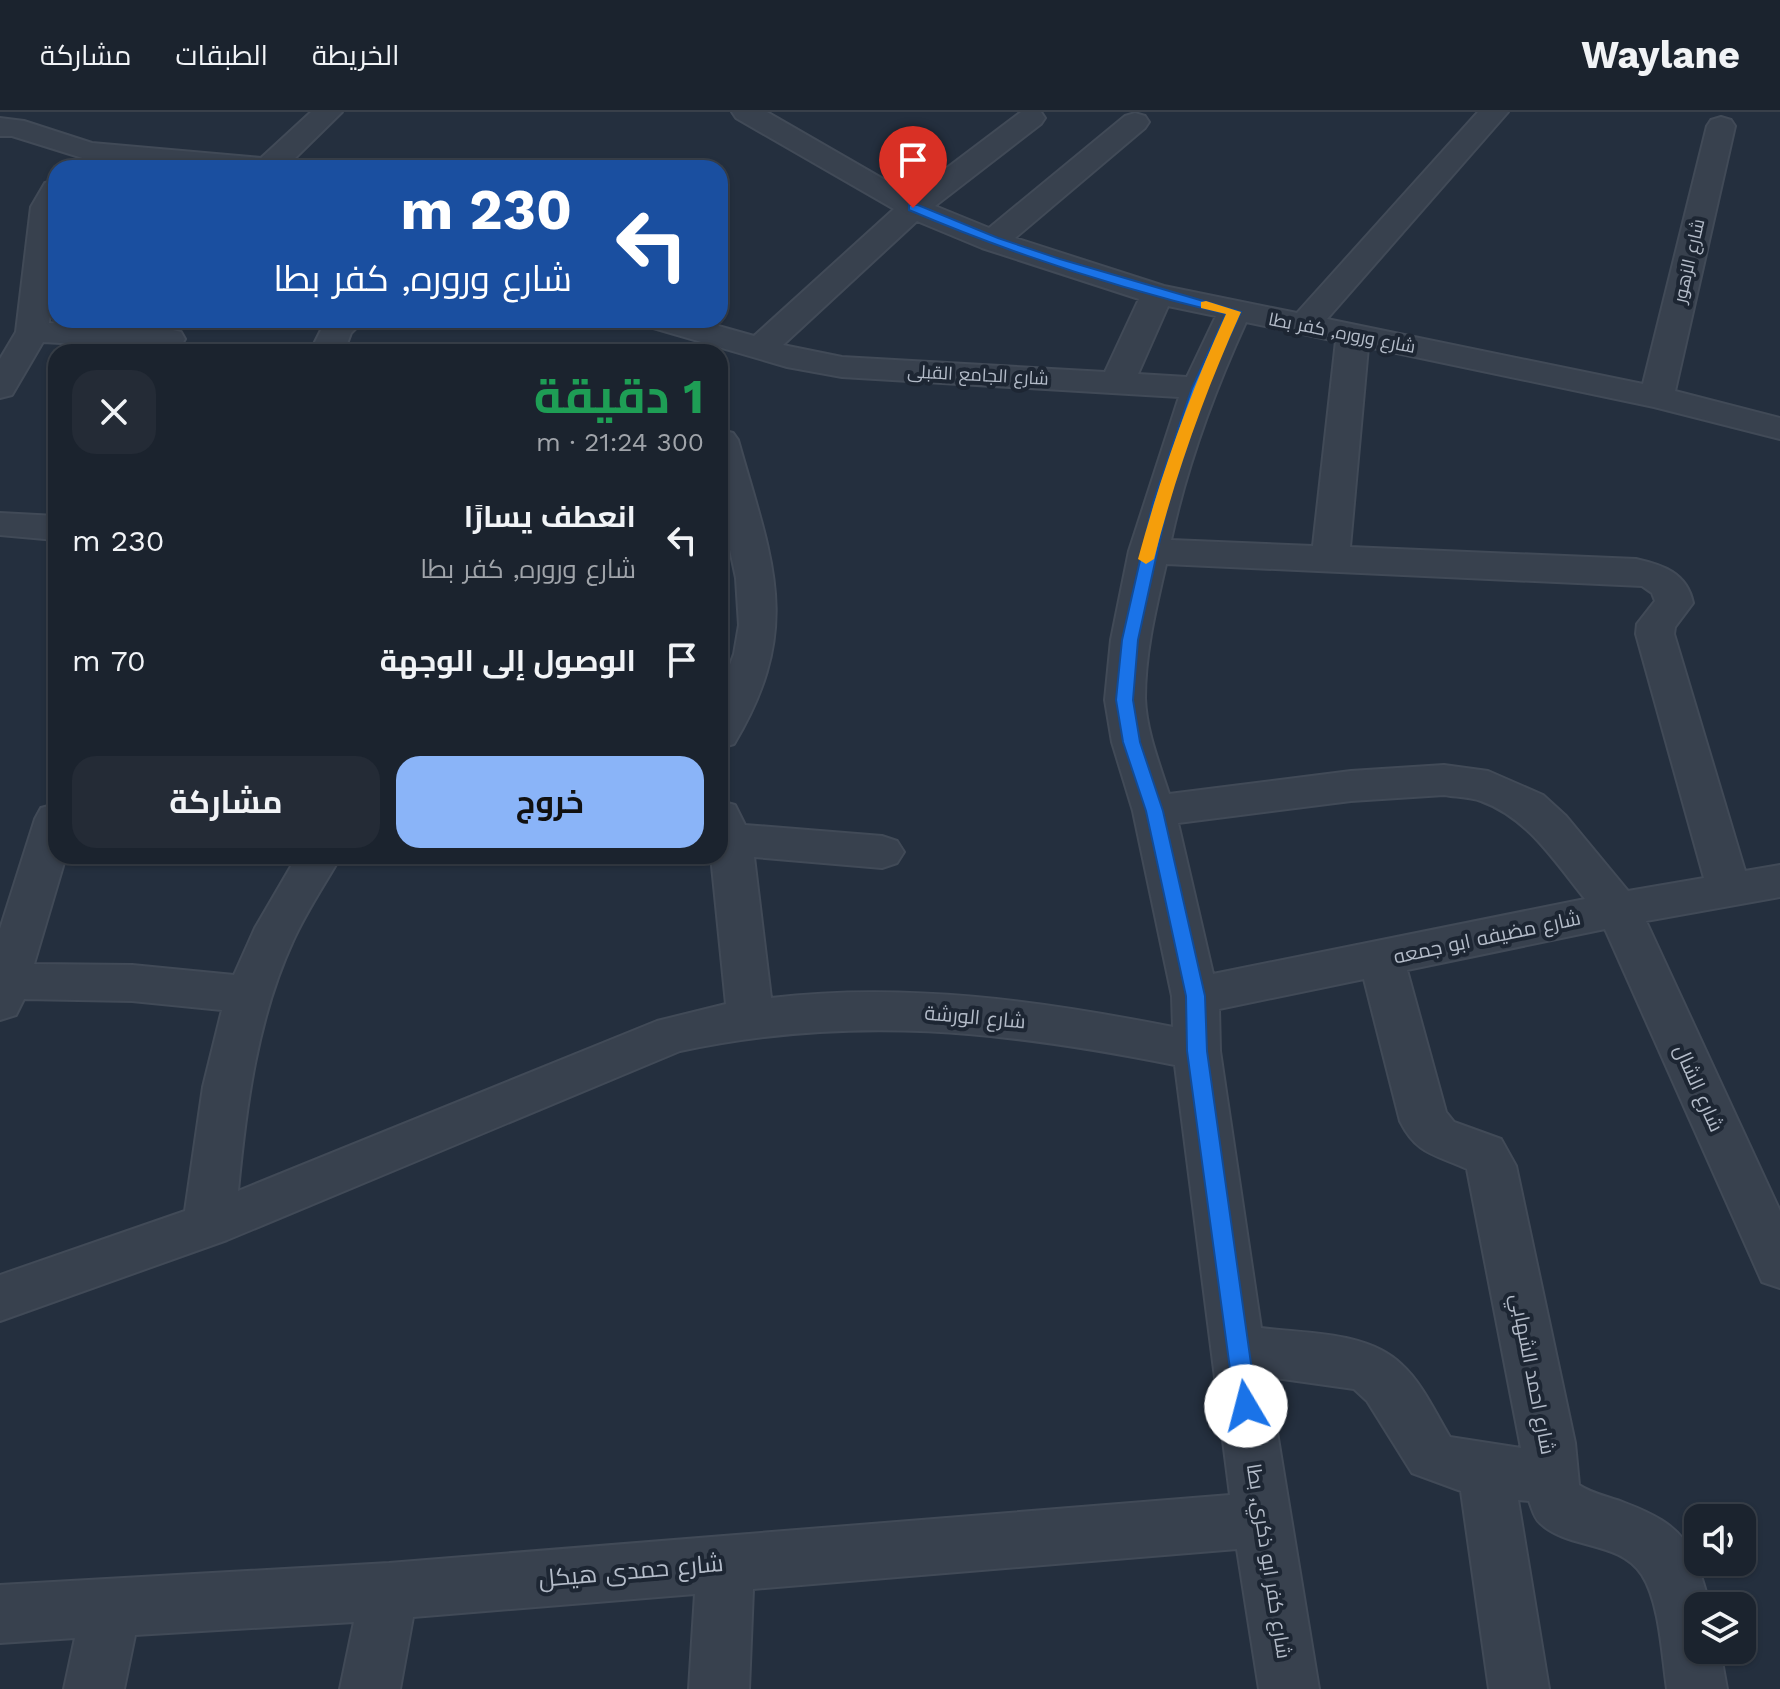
<!DOCTYPE html>
<html lang="ar">
<head>
<meta charset="utf-8">
<style>
	:root { --surface:#1b232e; --page:#242b36; --text:#f1f3f6; --muted:#a0a4aa; --line:#39404a; --accent:#8ab4f8 }
	body { margin:0; font-family:"Work Sans",Cairo,sans-serif; background:var(--page); color:var(--text); direction:rtl; height:100vh; display:flex; flex-direction:column; font-size:30px; white-space:nowrap }
	* { box-sizing:border-box; margin:0 }
	p { font-size:26px; color:var(--muted) }
	.icon { flex:none; width:44px; height:44px; fill:none; stroke:currentColor; stroke-width:2; stroke-linecap:round; stroke-linejoin:round }
	.map { position:relative; flex:1; overflow:hidden; direction:ltr }
	.drawer { position:absolute; left:48px; top:232px; width:680px; height:520px; display:flex; flex-direction:column; background:var(--surface); border-radius:24px; box-shadow:0 2px 6px #0004,0 0 0 2px var(--line); direction:rtl }
	.drawer>* { flex:none }
	.guide { position:absolute; left:48px; top:48px; width:680px; height:168px; border-radius:24px; box-shadow:0 2px 6px #0004,0 0 0 2px var(--line); direction:rtl; background:#1a4fa0; color:#fff; overflow:hidden }
	.controls { position:absolute; left:1684px; top:1392px; display:grid; gap:16px }
	.controls a { display:grid; place-items:center; width:72px; height:72px; border-radius:16px; background:var(--surface); box-shadow:0 2px 6px #0004,0 0 0 2px var(--line); font-size:40px }
	.pin { position:absolute; display:grid; place-items:center; width:68px; height:68px; color:#fff; margin:-82px -34px; border-radius:50% 50% 50% 0; rotate:-45deg; box-shadow:0 0 8px #0007 }
	.pin .icon { rotate:45deg }
	.me { position:absolute; width:88px; margin:-44px; rotate:352deg; stroke-linejoin:round; filter:drop-shadow(0 0 6px #0008) }
	.turn { display:flex; align-items:center; gap:28px; height:168px; padding:0 24px; font-size:36px }
	.turn .icon { width:104px; height:104px; stroke-width:2.5 }
	.turn b { display:block; font-size:56px; line-height:68px }
	.round { display:grid; place-items:center; flex:none; width:84px; height:84px; border-radius:24px; background:var(--page) }
	.overview { display:flex; align-items:center; justify-content:space-between; height:136px; padding:0 24px }
	h1 { font-size:48px; font-weight:700; line-height:60px; color:#1e9e55 }
	.action { display:flex; gap:16px; margin-top:auto; padding:16px 24px }
	.action a { flex:1; height:92px; border-radius:24px; background:var(--accent); color:#111; font-size:32px; font-weight:700; line-height:92px; text-align:center }
	.action a+a { background:var(--page); color:var(--text) }
	ul { padding:0; list-style:none }
	li { display:flex; align-items:center; gap:24px; height:120px; padding:0 24px }
	li div { flex:1 }
	li b { display:block; font-size:30px }
	li em { font-style:normal }
	header { display:flex; align-items:center; gap:48px; box-sizing:border-box; height:112px; padding:0 40px; background:var(--surface); border-bottom:2px solid var(--line) }
	header strong { font-size:38px }
	nav { display:flex; gap:44px; margin-inline-start:auto; font-size:28px }
	.map>svg:first-child { display:block }
</style>
</head>
<body>
<header>
<strong>Waylane</strong>
<nav><a>الخريطة</a><a>الطبقات</a><a>مشاركة</a></nav>
</header>
<div class="map">
<svg width="1780" height="1577" viewBox="0 0 1780 1577">
	<rect width="100%" height="100%" fill="#242f3e"/>
	<g fill="none" stroke-linecap="round" stroke-linejoin="round">
		<defs>
			<g id="minor">
				<polygon points="311,0 342,0 285,56 175,56 89,48 12,24 0,24 0,6 24,9 92,31 261,46"/>
				<path d="M 732,0 L 767,0 L 911,83 L 1021,0 L 1041,0 L 1045,6 L 1041,12 L 935,94 L 989,116 L 1125,4 L 1135,1 L 1145,4 L 1149,10 L 1145,16 L 1015,126 L 1164,174 L 1297,201 L 1478,0 L 1508,0 L 1327,207 L 1643,272 L 1707,14 L 1711,8 L 1721,5 L 1731,8 L 1735,14 L 1675,279 L 1780,306 L 1780,327 L 1654,295 L 1368,235 L 1350,435 L 1636,447 C 1663,453 1687,461 1693,491 L 1675,515 L 1674,522 L 1745,759 L 1780,753 L 1780,785 L 1646,809 L 1780,1099 L 1780,1176 L 1762,1170 L 1605,817 L 1407,858 L 1446,1000 L 1454,1010 L 1501,1027 L 1516,1054 L 1575,1331 L 1579,1373 C 1592,1382 1610,1385 1625,1391 C 1686,1414 1693,1433 1710,1494 L 1698,1494 L 1698,1538 L 1720,1538 L 1727,1577 L 1667,1577 C 1662,1544 1660,1491 1642,1463 C 1620,1428 1568,1438 1540,1411 C 1534,1406 1532,1396 1529,1389 L 1518,1388 L 1549,1577 L 1489,1577 L 1461,1379 L 1412,1361 L 1367,1289 L 1354,1277 L 1268,1265 L 1319,1577 L 1259,1577 L 1237,1437 L 753,1477 L 749,1577 L 689,1577 L 695,1482 L 413,1505 L 400,1577 L 340,1577 L 354,1510 L 135,1523 L 124,1577 L 64,1577 L 75,1526 L 0,1531 L 0,1473 L 389,1451 L 1230,1383 L 1175,953 C 1005,919 852,902 680,939 L 227,1128 L 0,1209 L 0,1163 L 185,1099 L 203,975 L 222,898 L 132,889 L 24,887 L 16,903 L 0,908 L 0,817 L 35,707 L 41,696 L 56,692 L 56,744 L 66,744 L 34,852 L 132,853 L 234,863 L 255,816 L 297,744 L 341,744 C 325,772 306,800 293,829 C 257,907 246,994 238,1079 L 657,909 L 726,892 L 711,744 L 720,744 L 720,689 L 735,693 L 745,713 L 882,724 L 897,729 L 904,740 L 897,751 L 882,756 L 754,745 L 771,886 C 906,870 1041,889 1173,915 L 1172,884 L 1133,699 L 1112,630 L 1105,588 L 1111,528 L 1129,439 L 1179,285 L 842,265 L 787,255 L 650,215 L 646,208 L 697,208 L 754,224 L 894,97 L 736,6 ZM 917,109 L 982,136 L 1139,187 L 1105,260 L 842,245 L 783,233 ZM 1168,194 L 1216,204 L 1187,265 L 1138,262 ZM 1246,210 L 1336,229 L 1313,434 L 1171,428 C 1187,353 1214,280 1246,210 ZM 1166,452 L 1642,474 L 1652,481 L 1655,489 L 1637,512 L 1636,522 L 1704,766 L 1628,779 L 1566,704 L 1543,683 L 1488,659 L 1444,653 L 1351,659 L 1169,682 C 1159,651 1146,618 1145,586 C 1145,540 1156,496 1166,452 ZM 1444,683 C 1456,685 1470,685 1481,689 C 1528,706 1555,750 1585,787 L 1213,862 L 1178,711 L 1351,689 ZM 1364,867 L 1400,1009 C 1417,1043 1435,1042 1467,1057 L 1521,1336 L 1450,1325 C 1436,1302 1422,1271 1402,1253 C 1368,1219 1305,1222 1261,1216 L 1220,939 L 1219,897 Z"/>
				<polygon points="56,68 56,143 49,211 169,217 181,220 185,227 181,234 169,237 43,230 12,283 0,286 0,247 16,220 31,95 45,71"/>
				<polygon points="326,208 364,208 351,221 344,240 310,240"/>
				<path d="M 721,318 L 733,321 L 738,328 C 772,449 804,515 734,632 L 720,636 L 720,580 L 734,542 L 739,513 L 736,466 L 720,390 Z"/>
				<polygon points="0,401 56,404 56,428 0,423"/>
			</g>
		</defs>
		<use href="#minor" stroke="#414a57" stroke-width="4"/>
		<use href="#minor" fill="#38414e" fill-rule="evenodd"/>
	</g>
	<path fill="#1a73e8" stroke="#114b97" stroke-width="2" d="M 909,93 L 918,93 L 998,126 L 1060,147 L 1241,200 L 1206,276 L 1168,391 L 1138,528 L 1133,588 L 1140,630 L 1163,699 L 1205,884 L 1207,939 L 1257,1294 L 1254,1301 L 1246,1305 L 1238,1301 L 1235,1294 L 1187,939 L 1186,884 L 1146,699 L 1123,630 L 1116,588 L 1122,528 L 1153,391 L 1192,276 L 1226,202 C 1117,176 1012,142 909,98 Z"/>
	<path fill="#f59e0b" d="M 1206,189 L 1241,200 C 1205,280 1176,361 1154,447 L 1146,452 L 1138,447 C 1161,362 1190,281 1226,202 L 1201,196 L 1201,190 Z"/>
	<g text-anchor="middle" stroke-width="8" stroke-linejoin="round" paint-order="stroke">
		<g font-size="18" fill="#b4bcc9" stroke="#1d2633">
			<text transform="translate(1689 149) rotate(-77)" y="6">شارع الزهور</text>
			<text transform="translate(1342 221) rotate(11)" y="6">شارع وروره, كفر بطا</text>
			<text transform="translate(978 263) rotate(3)" y="6">شارع الجامع القبلى</text>
		</g>
		<g font-size="20" fill="#b4bcc9" stroke="#1d2633">
			<text transform="translate(1487 825) rotate(-12)" y="7">شارع مضيفه ابو جمعه</text>
			<text transform="translate(975 905) rotate(5)" y="7">شارع الورشة</text>
			<text transform="translate(1699 976) rotate(66)" y="7">شارع الشال</text>
			<text transform="translate(1533 1262) rotate(79)" y="7">شارع احمد الشهابي</text>
			<text transform="translate(1269 1449) rotate(81)" y="7">شارع كفر ابو ذكري, بطا</text>
		</g>
		<g font-size="24" fill="#b4bcc9" stroke="#1d2633">
			<text transform="translate(631 1459) rotate(-5)" y="8">شارع حمدى هيكل</text>
		</g>
	</g>
</svg>
<div class="controls">
<a><svg class="icon" aria-label="sound" viewBox="0 0 24 24"><path d="M4 9h4l5-4v14l-5-4H4zM17 9q2 3 0 6"/></svg></a>
<a><svg class="icon" aria-label="layers" viewBox="0 0 24 24"><path d="M12 4l9 5-9 5-9-5zM3 14l9 5 9-5"/></svg></a>
</div>
<div class="pin" style="left:913px;top:96px;background:#d93025"><svg class="icon" aria-label="arrive" viewBox="0 0 24 24"><path d="M6 21V4h12l-3 4 3 4H6"/></svg></div>
<svg class="me" style="left:1246px;top:1294px" viewBox="-20 -20 40 40"><circle r="19" fill="#fff"/><path d="M0-13L10 11 0 6-10 11z" fill="#1a73e8"/></svg>
<div class="guide">
<div class="turn"><svg class="icon" aria-label="left" viewBox="0 0 24 24"><path d="M17 20v-9H6M10 6l-5 5 5 5"/></svg><div><b>230 m</b>شارع وروره, كفر بطا</div></div>
</div>
<section class="drawer">
<div class="overview"><div><h1>1 دقيقة</h1><p>300 m · 21:24</p></div><a class="round"><svg class="icon" aria-label="close" viewBox="0 0 24 24"><path d="M6 6l12 12M18 6L6 18"/></svg></a></div>
<ul>
<li><svg class="icon" aria-label="left" viewBox="0 0 24 24"><path d="M17 20v-9H6M10 6l-5 5 5 5"/></svg><div><b>انعطف يسارًا</b><p>شارع وروره, كفر بطا</p></div><em>230 m</em></li>
<li><svg class="icon" aria-label="arrive" viewBox="0 0 24 24"><path d="M6 21V4h12l-3 4 3 4H6"/></svg><div><b>الوصول إلى الوجهة</b></div><em>70 m</em></li>
</ul>
<div class="action"><a>خروج</a><a>مشاركة</a></div>
</section>
</div>
</body>
</html>
